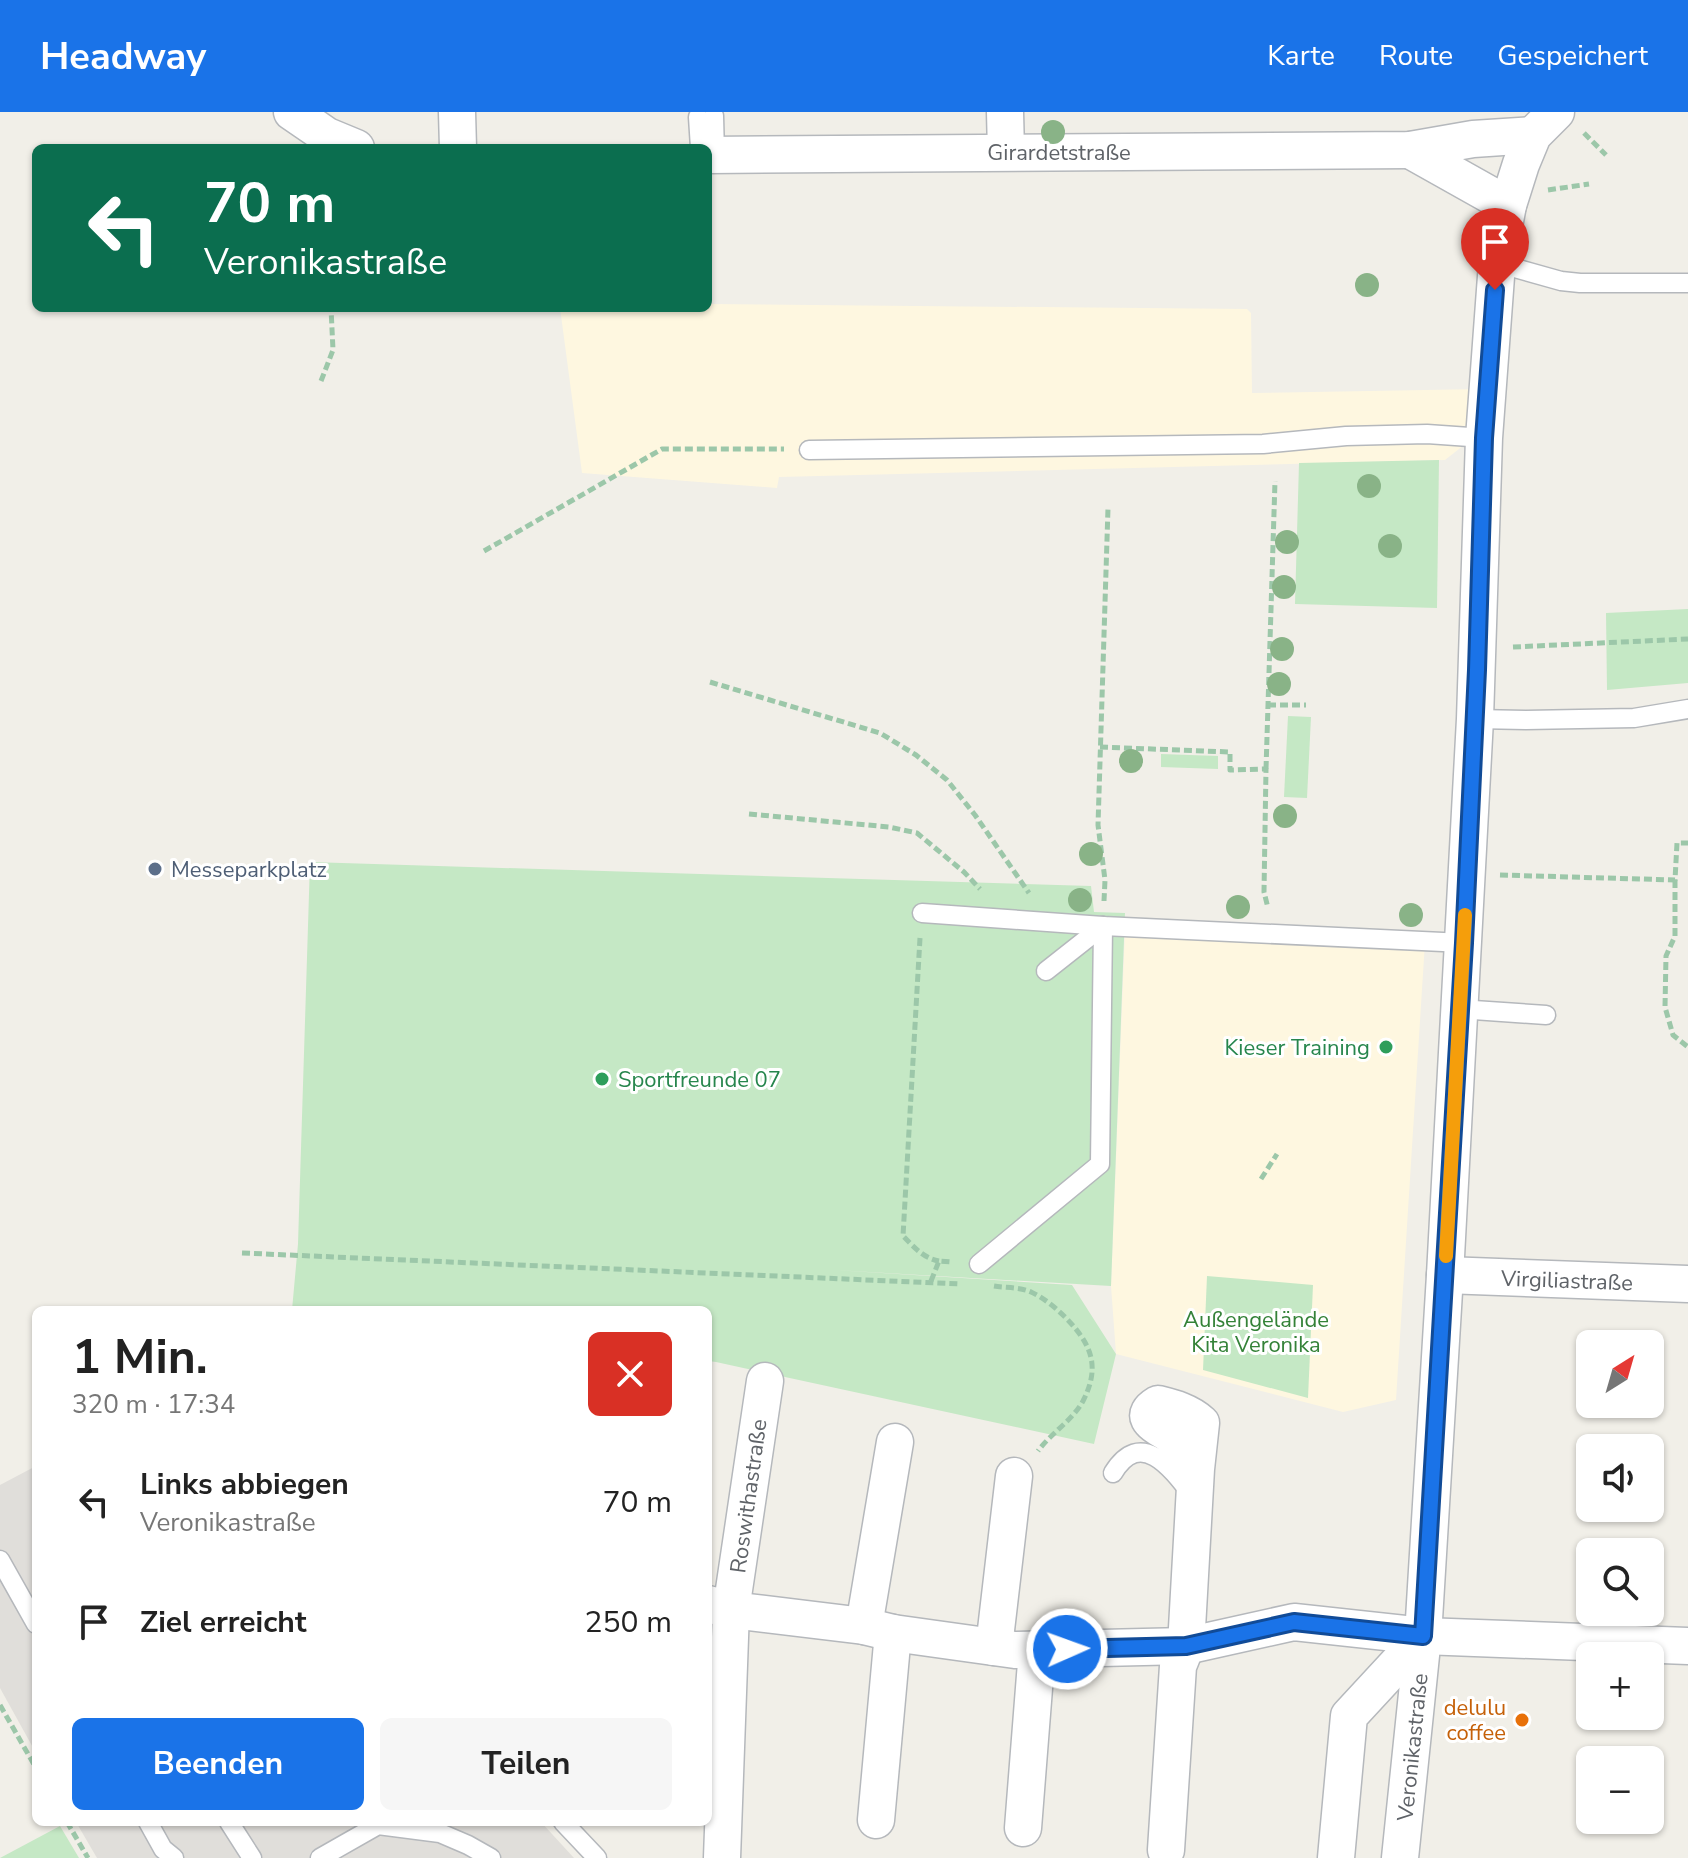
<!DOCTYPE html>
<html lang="de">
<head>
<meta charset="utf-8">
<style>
	:root { --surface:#fff; --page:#f6f6f6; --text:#222; --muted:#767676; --accent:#1a73e8 }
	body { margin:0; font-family:"Nunito Sans",sans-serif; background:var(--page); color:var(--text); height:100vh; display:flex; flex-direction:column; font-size:30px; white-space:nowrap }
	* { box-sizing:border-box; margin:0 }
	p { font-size:26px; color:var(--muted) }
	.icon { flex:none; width:44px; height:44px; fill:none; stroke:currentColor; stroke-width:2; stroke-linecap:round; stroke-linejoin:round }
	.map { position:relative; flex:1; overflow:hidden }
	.drawer { position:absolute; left:32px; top:1194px; width:680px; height:520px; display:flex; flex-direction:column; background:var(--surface); border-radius:12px; box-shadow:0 2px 6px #0004 }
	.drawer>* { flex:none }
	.guide { position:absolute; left:32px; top:32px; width:680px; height:168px; border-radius:12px; box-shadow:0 2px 6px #0004; background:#0b6e4f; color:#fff; overflow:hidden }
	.needle { width:52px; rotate:37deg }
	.controls { position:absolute; left:1576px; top:1218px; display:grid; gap:16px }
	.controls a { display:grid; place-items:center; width:88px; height:88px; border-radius:12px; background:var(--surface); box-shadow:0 2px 6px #0004; font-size:40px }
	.pin { position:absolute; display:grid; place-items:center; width:68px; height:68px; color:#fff; margin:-82px -34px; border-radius:50% 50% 50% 0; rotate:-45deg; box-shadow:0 0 8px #0007 }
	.pin .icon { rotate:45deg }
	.me { position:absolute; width:88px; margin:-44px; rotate:88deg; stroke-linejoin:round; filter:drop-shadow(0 0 6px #0008) }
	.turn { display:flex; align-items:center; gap:28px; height:168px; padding:0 40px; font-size:36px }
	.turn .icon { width:104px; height:104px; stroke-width:2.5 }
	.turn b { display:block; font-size:56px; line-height:68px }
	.round { display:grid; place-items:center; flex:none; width:84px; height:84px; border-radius:12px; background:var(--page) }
	.overview { display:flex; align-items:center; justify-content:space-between; height:136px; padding:0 40px }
	h1 { font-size:48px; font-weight:700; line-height:60px }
	.action { display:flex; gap:16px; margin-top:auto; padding:16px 40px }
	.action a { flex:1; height:92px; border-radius:12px; background:var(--accent); color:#fff; font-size:32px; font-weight:700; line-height:92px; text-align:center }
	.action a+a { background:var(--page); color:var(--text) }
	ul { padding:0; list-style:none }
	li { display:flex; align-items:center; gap:24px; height:120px; padding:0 40px }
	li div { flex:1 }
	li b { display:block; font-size:30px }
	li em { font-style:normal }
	header { display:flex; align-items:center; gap:48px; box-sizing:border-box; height:112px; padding:0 40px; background:var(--accent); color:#fff }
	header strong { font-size:38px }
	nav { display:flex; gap:44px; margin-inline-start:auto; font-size:28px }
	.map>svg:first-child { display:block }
</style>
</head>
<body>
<header>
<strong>Headway</strong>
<nav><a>Karte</a><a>Route</a><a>Gespeichert</a></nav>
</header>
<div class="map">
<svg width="1688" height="1746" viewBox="0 0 1688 1746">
	<rect width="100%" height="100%" fill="#f1efe8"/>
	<g fill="#fef7e0">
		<polygon points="708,192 1247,197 1251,201 1252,281 1482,277 1478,322 1445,348 779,365 777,376 582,361 560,196 708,196"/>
		<polygon points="1125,817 1425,830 1396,1288 1343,1300 1116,1242 1111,1174"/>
	</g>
	<g fill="#e0deda">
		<polygon points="36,1354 36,1641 0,1576 0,1373"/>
		<polygon points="76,1710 541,1710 574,1746 97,1746"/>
	</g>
	<g fill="#c5e8c5">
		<polygon points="1439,348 1437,496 1295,492 1299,351"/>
		<polygon points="1688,497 1688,571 1607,578 1606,501"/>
		<polygon points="1288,604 1311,605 1307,686 1284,685"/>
		<polygon points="1161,642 1218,644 1218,657 1161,655"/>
		<polygon points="310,750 1091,774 1094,800 1125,801 1111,1174 834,1158 1072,1173 1116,1242 1094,1332 716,1250 708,1249 708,1198 292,1198 298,1132"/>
		<polygon points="1207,1164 1313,1173 1308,1286 1203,1258"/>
		<polygon points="60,1714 79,1746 0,1746"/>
	</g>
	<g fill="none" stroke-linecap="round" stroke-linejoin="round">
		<defs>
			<g id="lane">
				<polyline points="714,4 715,43"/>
				<polyline points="698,5 700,36"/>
				<polyline points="1497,151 1561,169 1580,171 1688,171"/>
				<polyline points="809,338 1263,332 1346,324 1427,322 1484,326"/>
				<polyline points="1475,607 1526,608 1634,606 1688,597"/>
				<polyline points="922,801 1103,814 1464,831"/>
				<polyline points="1046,859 1103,814"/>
				<polyline points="1459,897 1546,903"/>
				<polyline points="979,1152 1100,1052 1103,814"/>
				<path d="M 1113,1361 C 1141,1315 1172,1357 1192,1383"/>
				<polyline points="0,1448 36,1512"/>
				<polyline points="148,1710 163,1737 174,1746"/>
				<polyline points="229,1710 252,1746"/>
				<polyline points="563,1710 597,1746"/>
				<polyline points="320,1746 378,1713 440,1721 468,1733 491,1746"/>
			</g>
			<g id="street">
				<polyline points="292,0 327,24 356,36"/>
				<polyline points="457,0 458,36"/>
				<polyline points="1005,0 1006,40"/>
				<polyline points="1410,38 1508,93"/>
				<polyline points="708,43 1410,38 1473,27 1533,23"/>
				<polyline points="1445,1163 1688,1172"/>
				<polyline points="708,1492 731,1498 864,1514 893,1521 1015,1538 1186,1534 1294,1510 1423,1524 1688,1534"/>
				<polyline points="864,1514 895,1330"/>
				<polyline points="994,1535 1014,1364"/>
				<polyline points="876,1708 893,1521"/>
				<polyline points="1023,1716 1037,1538"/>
				<path d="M 1166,1738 L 1178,1554 L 1186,1534 L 1196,1357 L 1201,1311 C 1189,1300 1174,1296 1158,1292 C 1133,1307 1163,1316 1171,1324 C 1181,1334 1188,1346 1196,1357"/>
				<polyline points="722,1746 731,1498 765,1269"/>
				<polyline points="1336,1746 1349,1604 1423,1524"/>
				<polyline points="1400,1746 1423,1524 1445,1163 1475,607 1484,326 1497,151 1508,93 1521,52 1533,23 1556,0"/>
			</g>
		</defs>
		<use href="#lane" stroke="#b5b8bc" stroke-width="21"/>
		<use href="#street" stroke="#b5b8bc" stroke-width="39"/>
		<g stroke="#9cc7a9" stroke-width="5" stroke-dasharray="8 4" stroke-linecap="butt">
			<polyline points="1584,21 1606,43"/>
			<polyline points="1548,78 1589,72"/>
			<polyline points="321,269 333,238 331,196"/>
			<polyline points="484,439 662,337 784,337"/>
			<polyline points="1513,535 1688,527"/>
			<polyline points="710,570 880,621 916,643 947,668 975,703 1029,781"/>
			<polyline points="1268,593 1306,593"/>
			<polyline points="1100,635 1230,640 1230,658 1266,657 1264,780 1268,796"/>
			<polyline points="1266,657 1275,369"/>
			<polyline points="749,702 889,715 917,721 964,760 980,777"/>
			<polyline points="1500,763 1675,768 1677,731 1688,731"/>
			<polyline points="1675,768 1675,824 1666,844 1665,895 1673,923 1688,935"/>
			<polyline points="1104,789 1105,768 1098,713 1108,396"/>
			<path d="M 920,826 L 903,1124 C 914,1135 923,1146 939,1149"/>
			<polyline points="1261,1067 1277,1042"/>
			<polyline points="242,1141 961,1172"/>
			<polyline points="931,1169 939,1149 952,1150"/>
			<path d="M 994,1174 C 1006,1176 1020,1175 1031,1180 C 1044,1186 1056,1196 1066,1206 C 1091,1232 1101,1254 1083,1289 C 1072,1309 1051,1321 1038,1339"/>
			<polyline points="0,1593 36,1656"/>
			<polyline points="67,1710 88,1746"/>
		</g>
		<use href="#lane" stroke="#fff" stroke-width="18"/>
		<use href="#street" stroke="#fff" stroke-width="36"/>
	</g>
	<g fill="#89b387">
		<circle cx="1053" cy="20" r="12"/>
		<circle cx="1367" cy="173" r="12"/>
		<circle cx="1369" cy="374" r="12"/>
		<circle cx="1287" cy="430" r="12"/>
		<circle cx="1390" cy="434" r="12"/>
		<circle cx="1284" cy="475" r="12"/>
		<circle cx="1282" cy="537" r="12"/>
		<circle cx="1279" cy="572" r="12"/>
		<circle cx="1131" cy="649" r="12"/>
		<circle cx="1285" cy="704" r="12"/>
		<circle cx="1091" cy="742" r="12"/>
		<circle cx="1080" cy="788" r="12"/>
		<circle cx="1238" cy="795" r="12"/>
		<circle cx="1411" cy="803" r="12"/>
	</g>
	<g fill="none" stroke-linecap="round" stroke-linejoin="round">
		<defs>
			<polyline id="route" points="1067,1537 1186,1534 1294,1510 1423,1524 1464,831 1477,558 1484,326 1495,178"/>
		</defs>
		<use href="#route" stroke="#114b97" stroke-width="20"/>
		<use href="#route" stroke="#1a73e8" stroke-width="14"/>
		<polyline stroke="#f59e0b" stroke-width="14" points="1446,1144 1465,803"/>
	</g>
	<circle fill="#5c6f8a" stroke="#fff" stroke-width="3" cx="155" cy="757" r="8"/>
	<g fill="#2e9e5b" stroke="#fff" stroke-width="3">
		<circle cx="1386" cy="935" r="8"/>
		<circle cx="602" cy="967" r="8"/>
	</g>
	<circle fill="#e8710a" stroke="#fff" stroke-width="3" cx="1522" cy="1608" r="8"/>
	<g text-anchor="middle" stroke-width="6" stroke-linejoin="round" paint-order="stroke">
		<g font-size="22" fill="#5f6368" stroke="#fff">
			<text x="1059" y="48">Girardetstraße</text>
			<text transform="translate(1567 1168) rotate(2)" y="8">Virgiliastraße</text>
			<text transform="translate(748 1384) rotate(-82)" y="8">Roswithastraße</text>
			<text transform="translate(1412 1635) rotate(-84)" y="8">Veronikastraße</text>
		</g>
		<g font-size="22" fill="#4e5e75" stroke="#fff" text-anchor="start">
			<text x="171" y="765">Messeparkplatz</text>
		</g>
		<g font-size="22" fill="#27864d" stroke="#fff" text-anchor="end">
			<text x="1370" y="943">Kieser Training</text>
			<text x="618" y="975" text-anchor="start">Sportfreunde 07</text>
		</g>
		<g font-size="22" fill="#348238" stroke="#fff">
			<text x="1256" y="1215">Außengelände<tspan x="1256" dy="25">Kita Veronika</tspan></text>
		</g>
		<g font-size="22" fill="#c56008" stroke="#fff" text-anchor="end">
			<text x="1506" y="1603">delulu<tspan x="1506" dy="25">coffee</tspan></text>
		</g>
	</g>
</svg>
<div class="controls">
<a><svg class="needle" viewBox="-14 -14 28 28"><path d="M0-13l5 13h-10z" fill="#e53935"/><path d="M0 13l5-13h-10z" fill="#767676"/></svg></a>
<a><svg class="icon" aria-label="sound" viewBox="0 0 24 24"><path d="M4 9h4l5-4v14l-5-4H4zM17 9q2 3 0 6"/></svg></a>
<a><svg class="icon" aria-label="search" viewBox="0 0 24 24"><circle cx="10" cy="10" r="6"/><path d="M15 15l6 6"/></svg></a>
<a>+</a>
<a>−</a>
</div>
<div class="pin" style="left:1495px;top:178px;background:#d93025"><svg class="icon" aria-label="arrive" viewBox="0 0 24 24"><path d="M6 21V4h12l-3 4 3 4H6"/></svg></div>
<svg class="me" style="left:1067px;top:1537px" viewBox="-20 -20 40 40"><circle r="17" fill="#1a73e8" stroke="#fff" stroke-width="3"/><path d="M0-11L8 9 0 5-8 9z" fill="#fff"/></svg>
<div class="guide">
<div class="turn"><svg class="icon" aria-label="left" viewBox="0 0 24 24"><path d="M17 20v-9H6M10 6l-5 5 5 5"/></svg><div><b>70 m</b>Veronikastraße</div></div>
</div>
<section class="drawer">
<div class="overview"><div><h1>1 Min.</h1><p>320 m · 17:34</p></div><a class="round" style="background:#d93025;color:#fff"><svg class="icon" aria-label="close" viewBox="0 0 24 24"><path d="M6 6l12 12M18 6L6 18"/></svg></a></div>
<ul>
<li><svg class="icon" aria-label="left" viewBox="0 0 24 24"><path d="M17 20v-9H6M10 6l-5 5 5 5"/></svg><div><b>Links abbiegen</b><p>Veronikastraße</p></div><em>70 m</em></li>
<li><svg class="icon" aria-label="arrive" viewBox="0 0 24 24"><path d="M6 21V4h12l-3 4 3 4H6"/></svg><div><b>Ziel erreicht</b></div><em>250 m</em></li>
</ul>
<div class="action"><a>Beenden</a><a>Teilen</a></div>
</section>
</div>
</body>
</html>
